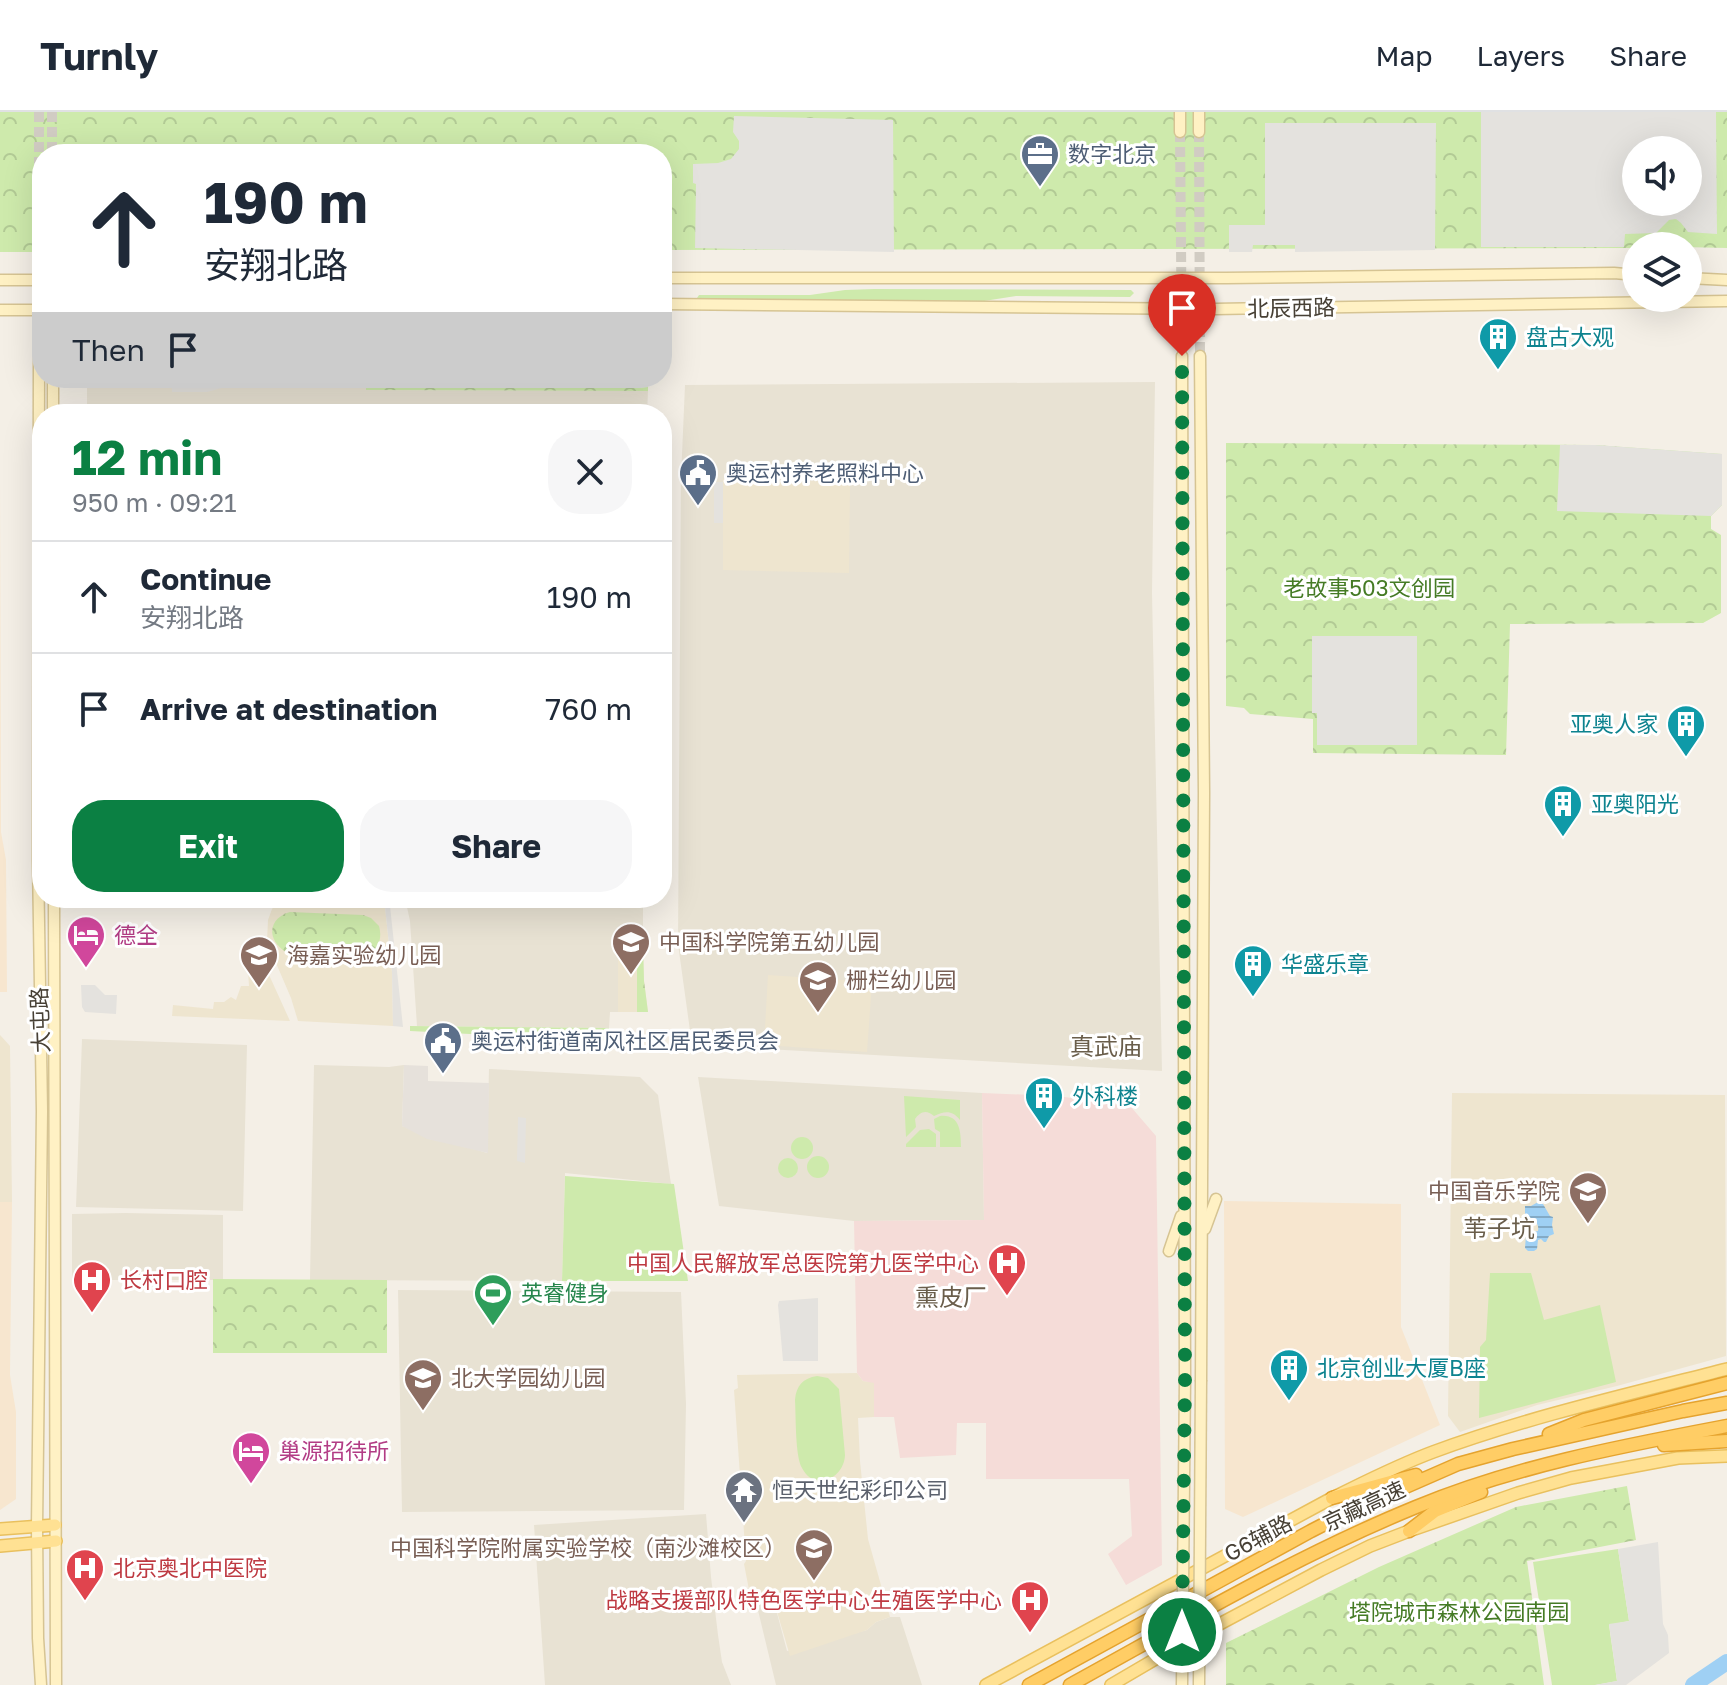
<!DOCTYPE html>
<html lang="en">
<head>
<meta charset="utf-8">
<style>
	:root { --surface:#fff; --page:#f6f6f7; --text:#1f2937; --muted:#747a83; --line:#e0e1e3; --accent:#0b8043 }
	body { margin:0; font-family:"Golos Text","Noto Sans SC",sans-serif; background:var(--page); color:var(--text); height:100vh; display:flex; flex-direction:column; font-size:30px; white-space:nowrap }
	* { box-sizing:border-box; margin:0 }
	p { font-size:26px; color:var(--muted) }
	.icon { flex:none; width:44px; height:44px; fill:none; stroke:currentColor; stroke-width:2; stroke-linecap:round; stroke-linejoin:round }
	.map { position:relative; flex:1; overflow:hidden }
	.panel { position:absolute; left:32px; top:292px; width:640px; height:504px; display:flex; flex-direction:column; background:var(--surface); border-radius:32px; box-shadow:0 8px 32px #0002 }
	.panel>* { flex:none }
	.hud { position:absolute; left:32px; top:32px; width:640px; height:244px; border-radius:32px; box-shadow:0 8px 32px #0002; background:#fff; color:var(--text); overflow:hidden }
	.controls { position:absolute; left:1622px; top:24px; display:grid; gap:16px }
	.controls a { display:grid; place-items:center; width:80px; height:80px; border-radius:50%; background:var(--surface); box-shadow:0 8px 32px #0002; font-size:40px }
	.pin { position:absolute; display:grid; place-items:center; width:68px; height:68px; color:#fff; margin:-82px -34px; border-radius:50% 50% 50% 0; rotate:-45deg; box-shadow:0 0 8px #0007 }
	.pin .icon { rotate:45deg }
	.me { position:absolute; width:88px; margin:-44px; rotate:0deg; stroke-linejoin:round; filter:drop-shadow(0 0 6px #0008) }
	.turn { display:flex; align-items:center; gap:28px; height:168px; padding:0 40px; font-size:36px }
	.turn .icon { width:104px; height:104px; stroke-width:2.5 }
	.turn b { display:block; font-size:56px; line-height:68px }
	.then { display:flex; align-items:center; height:76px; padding:0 40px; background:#0003; gap:16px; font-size:30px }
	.round { display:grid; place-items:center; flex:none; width:84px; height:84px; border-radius:32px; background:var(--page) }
	.headline { display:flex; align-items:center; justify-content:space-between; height:136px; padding:0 40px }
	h1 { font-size:48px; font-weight:700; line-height:60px; color:var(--accent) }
	.primary-button { display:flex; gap:16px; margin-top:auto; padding:16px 40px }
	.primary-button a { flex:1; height:92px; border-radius:32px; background:var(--accent); color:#fff; font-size:32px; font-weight:700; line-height:92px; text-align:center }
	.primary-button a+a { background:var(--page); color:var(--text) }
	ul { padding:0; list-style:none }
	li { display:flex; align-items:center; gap:24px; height:112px; padding:0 40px; border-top:2px solid var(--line) }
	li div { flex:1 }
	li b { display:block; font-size:30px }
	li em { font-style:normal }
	header { display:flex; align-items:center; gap:48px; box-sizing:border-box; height:112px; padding:0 40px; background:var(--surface); border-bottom:2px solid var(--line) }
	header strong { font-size:38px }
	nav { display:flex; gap:44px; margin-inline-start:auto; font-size:28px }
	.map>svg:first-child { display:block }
</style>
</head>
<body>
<header>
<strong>Turnly</strong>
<nav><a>Map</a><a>Layers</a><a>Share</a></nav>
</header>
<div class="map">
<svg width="1727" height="1573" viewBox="0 0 1727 1573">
	<defs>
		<pattern id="forest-crowns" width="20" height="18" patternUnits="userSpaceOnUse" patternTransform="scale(2)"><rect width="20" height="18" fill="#ceeaac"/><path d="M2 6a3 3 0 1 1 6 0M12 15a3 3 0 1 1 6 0" fill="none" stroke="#b2ca95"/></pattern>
		<pattern id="water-rules" width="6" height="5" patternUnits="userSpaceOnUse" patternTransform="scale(2)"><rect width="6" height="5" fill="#9fd0f4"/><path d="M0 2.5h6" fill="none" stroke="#83aac6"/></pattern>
	</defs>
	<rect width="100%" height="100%" fill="#f4efe6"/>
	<g fill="#e8e2d3">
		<polygon points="87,266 366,266 367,278 648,279 647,302 87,302"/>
		<polygon points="1155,270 1152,481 1162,959 692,933 678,832 681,366 685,273"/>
		<polygon points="405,786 643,786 643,834 618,834 618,900 610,900 609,916 417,914 410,809"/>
		<polygon points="82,927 247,933 243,1099 76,1095"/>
		<polygon points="314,953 389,955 404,953 402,1014 487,1041 489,957 640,965 658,983 671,1072 565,1061 562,1169 310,1168"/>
		<polygon points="698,965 982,981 984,1108 854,1109 719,1094"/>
		<polygon points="126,1101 223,1103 223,1168 72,1168 72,1102"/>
		<polygon points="398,1178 681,1180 686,1292 684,1398 402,1400"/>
		<polygon points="706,1402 711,1465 718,1523 722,1550 731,1573 545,1573 534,1413"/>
		<polygon points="773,1486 787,1539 867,1518 876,1510 890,1505 900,1505 922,1573 776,1573 756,1490"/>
	</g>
	<g fill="#f7e6cf">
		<polygon points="0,366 1,699 1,720 6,748 7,880 0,880"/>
		<polygon points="1224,1089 1401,1092 1401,1215 1440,1313 1243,1405 1225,1397"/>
		<polygon points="0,1090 12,1090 10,1263 16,1300 16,1387 0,1398"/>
	</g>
	<polygon fill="#e6e1db" points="404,953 428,954 428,969 489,971 488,1041 427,1027 402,1014"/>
	<g fill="#eee5cf">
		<polygon points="723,367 850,370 849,461 723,458"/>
		<polygon points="363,786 384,786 392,860 393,914 298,909 291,886 267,830 268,808 272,797 280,788 323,790 354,788"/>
		<polygon points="618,834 643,834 644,869 648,900 618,900"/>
		<polygon points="260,843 290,909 172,904 173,893 213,897 214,890 224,890 231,885 236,888 241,874 249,874 248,858 244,849"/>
		<polygon points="768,863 872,870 867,940 764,933"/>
		<polygon points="0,923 10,934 12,1090 0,1090"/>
		<polygon points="1452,981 1725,983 1726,1244 1617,1274 1537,1293 1460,1320 1448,1304"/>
		<polygon points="857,1261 863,1269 874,1270 874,1305 858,1306 860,1349 868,1427 890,1505 876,1510 867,1518 790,1544 773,1486 756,1490 751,1488 744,1452 746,1449 734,1278 738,1276 737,1263"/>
	</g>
	<polygon fill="#f5dcd8" points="982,981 1058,984 1131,995 1156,1024 1162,1453 1126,1473 1108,1442 1132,1424 1129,1367 986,1367 986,1311 957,1311 956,1343 900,1346 894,1305 874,1305 874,1271 863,1269 857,1261 854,1109 984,1108"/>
	<g fill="#ceeaac">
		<polygon points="874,177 1131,178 1134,181 1130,185 1016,184 984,189 962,190 697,188 697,186 699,183 810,183 845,178"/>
		<path d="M 904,984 L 960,988 L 960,1008 C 952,998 945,999 934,1004 C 926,997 920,1000 915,1007 L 916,1015 L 906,1025 Z"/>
		<path d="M 940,1004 C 960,1002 961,1020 961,1035 L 940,1035 L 940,1020 L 935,1017 L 934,1007 Z"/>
		<polygon points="929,1017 936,1022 936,1035 906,1035 906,1032 920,1018"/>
		<circle cx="802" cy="1036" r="11"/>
		<circle cx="818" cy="1055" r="11"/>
		<circle cx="788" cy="1056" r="10"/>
		<polygon points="565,1064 674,1072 688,1169 562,1169"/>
		<polygon points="1490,1161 1531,1161 1544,1208 1600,1193 1616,1270 1479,1306 1480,1235 1486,1228"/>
		<path d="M 817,1264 L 828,1266 L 839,1277 L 845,1343 C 844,1367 814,1380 802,1356 C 795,1344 796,1304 795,1288 C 796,1274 803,1266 817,1264 Z"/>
		<polygon points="1618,1437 1629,1509 1609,1513 1617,1569 1595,1573 1552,1573 1533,1450"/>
	</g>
	<g fill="url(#forest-crowns)" fill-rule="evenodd">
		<path d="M 0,0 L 1727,0 L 1727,136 L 1636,134 L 1636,136 L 662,138 L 662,42 L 42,42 L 42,140 L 0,140 ZM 1636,38 L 1688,38 L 1688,90 L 1636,90 Z"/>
		<polygon points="366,266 648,266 648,279 366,278"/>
		<polygon points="1226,331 1595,333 1722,342 1722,393 1711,404 1711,417 1721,423 1721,501 1703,511 1510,512 1506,643 1313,641 1313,607 1250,602 1244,596 1226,594"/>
		<path d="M 290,800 L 363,803 L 371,806 L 379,814 C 382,825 380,836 369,841 C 357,846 300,842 286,840 C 266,828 268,806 290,800 Z"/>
		<polygon points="637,834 643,834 644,869 648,900 637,900"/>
		<polygon points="410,914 609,916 609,929 410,919"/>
		<polygon points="213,1167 387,1168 387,1241 213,1241"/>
		<polygon points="1627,1374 1636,1428 1527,1449 1544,1573 1226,1573 1226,1531 1379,1455 1516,1395"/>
	</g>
	<g fill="#e4e2de" fill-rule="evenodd">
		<path d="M 1481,0 L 1716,0 L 1717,122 L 1688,120 L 1681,111 L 1676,107 L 1669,108 L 1656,121 L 1625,122 L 1624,135 L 1481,135 ZM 1636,38 L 1688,38 L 1688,90 L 1636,90 Z"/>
		<polygon points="734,4 893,8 894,140 695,136 696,72 693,71 693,52 718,51 731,47 739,37 739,29 733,20"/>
		<polygon points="1265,11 1436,11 1435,138 1295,140 1295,133 1253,133 1252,140 1229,140 1229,113 1265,113"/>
		<polygon points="172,266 229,266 229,274 207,280 172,280"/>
		<polygon points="1560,333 1595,333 1722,342 1722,393 1711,404 1557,399"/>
		<rect x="714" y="370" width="9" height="41"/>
		<polygon points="1312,524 1417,524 1417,633 1317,633 1317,601 1312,601"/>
		<polygon points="384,786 389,786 390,794 403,915 393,914 392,860"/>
		<polygon points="81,873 95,873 105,883 117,883 116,902 85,900 82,895"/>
		<polygon points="518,1005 526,1006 525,1051 517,1049"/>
		<polygon points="818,1186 818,1249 783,1249 778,1193 779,1189"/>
		<polygon points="1658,1430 1663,1512 1668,1523 1669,1541 1626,1573 1595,1573 1617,1569 1609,1512 1629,1509 1618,1437"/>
	</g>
	<path fill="url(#water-rules)" d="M 1538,1090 L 1543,1092 L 1550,1104 L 1553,1105 L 1552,1113 L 1554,1122 L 1549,1124 L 1546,1130 L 1544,1130 L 1541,1127 L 1538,1128 L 1537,1137 L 1534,1139 L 1528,1139 L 1525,1136 L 1526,1123 L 1522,1120 L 1517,1123 L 1515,1116 L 1520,1112 L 1525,1113 L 1530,1120 L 1538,1119 C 1540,1109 1531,1107 1525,1102 L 1525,1094 L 1531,1094 Z"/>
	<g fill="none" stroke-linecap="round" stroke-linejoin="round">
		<polyline stroke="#9fd0f4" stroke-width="16" points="1693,1573 1727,1550"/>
		<g stroke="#d1ccc3" stroke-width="10" stroke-dasharray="10 5" stroke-linecap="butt">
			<polyline points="39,0 39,243"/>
			<polyline points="52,0 52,42"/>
			<polyline points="1180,20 1182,244"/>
			<polyline points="1199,20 1200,244"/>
		</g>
		<defs>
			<g id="secondary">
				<polyline points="1180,0 1180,20"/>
				<polyline points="1199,0 1199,20"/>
				<polyline points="662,166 1226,166 1614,161 1636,163"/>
				<polyline points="1688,166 1727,168"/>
				<polyline points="0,168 42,168"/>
				<polyline points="662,192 1215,197 1727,189"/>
				<polyline points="0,198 42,198"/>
				<polyline points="39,243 38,749 42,999 37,1415 38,1526 41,1573"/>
				<polyline points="1182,244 1185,1267"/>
				<polyline points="1200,244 1204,681 1201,1268"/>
				<polyline points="53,266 53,302"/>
				<polyline points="54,786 56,1573"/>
				<polyline points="1205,1117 1216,1087"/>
				<polyline points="1169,1139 1181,1104"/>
			</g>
			<g id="primary">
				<polyline points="0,1417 55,1413"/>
				<polyline points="0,1434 56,1429"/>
				<path d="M 986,1573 L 1332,1386 C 1365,1370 1398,1353 1433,1340 C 1528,1305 1629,1282 1727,1257"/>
				<polyline points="1111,1573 1169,1539 1321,1458 1370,1434 1409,1419 1518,1381 1571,1366 1678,1346 1727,1344"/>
			</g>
			<g id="highway">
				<polyline points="1549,1322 1584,1308 1727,1271"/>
				<polyline points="1664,1333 1727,1329"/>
				<polyline points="1332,1386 1416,1363"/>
				<polyline points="1409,1419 1435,1399 1481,1380"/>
				<polyline points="1029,1573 1311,1419 1346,1401 1458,1352 1513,1337 1683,1299 1727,1291"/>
				<path d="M 1070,1573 C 1183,1511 1296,1444 1416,1395 C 1515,1354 1622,1334 1727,1314"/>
			</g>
		</defs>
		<use href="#secondary" stroke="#d6c493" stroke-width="13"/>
		<use href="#primary" stroke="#e9c05e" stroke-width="14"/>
		<use href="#highway" stroke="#e5a32e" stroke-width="15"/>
		<use href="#secondary" stroke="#fff1c4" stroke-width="10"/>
		<use href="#primary" stroke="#ffe193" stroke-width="11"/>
		<use href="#highway" stroke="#ffcd65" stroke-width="12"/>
		<defs>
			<g id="secondary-bridge">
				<polyline points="1182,1573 1185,1267"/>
				<polyline points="1199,1573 1201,1268"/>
			</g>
		</defs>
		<use href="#secondary-bridge" stroke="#d6c493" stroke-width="13" stroke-linecap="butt"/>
		<use href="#secondary-bridge" stroke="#fff1c4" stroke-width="10"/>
	</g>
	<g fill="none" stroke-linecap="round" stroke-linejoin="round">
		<polyline stroke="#0b8043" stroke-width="14" stroke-dasharray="0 25.2" points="1182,1520 1185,1267 1182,244"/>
	</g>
	<defs>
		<symbol id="office-pin" viewBox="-11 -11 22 30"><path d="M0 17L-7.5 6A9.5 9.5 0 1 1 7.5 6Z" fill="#5c6f8a" stroke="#fff"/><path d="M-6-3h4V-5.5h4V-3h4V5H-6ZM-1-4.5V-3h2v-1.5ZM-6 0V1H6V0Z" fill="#fff"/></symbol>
		<symbol id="building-pin" viewBox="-11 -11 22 30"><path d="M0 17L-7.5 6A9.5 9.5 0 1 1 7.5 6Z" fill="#0f9aa8" stroke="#fff"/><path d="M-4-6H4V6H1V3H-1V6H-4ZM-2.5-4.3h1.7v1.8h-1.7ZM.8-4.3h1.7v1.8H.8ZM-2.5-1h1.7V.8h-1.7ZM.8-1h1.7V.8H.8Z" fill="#fff"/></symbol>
		<symbol id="civic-pin" viewBox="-11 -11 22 30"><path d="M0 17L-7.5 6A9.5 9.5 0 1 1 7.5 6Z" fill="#5c6f8a" stroke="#fff"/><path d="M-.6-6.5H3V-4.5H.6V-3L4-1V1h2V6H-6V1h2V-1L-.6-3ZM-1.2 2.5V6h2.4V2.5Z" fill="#fff"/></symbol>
		<symbol id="hotel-pin" viewBox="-11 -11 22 30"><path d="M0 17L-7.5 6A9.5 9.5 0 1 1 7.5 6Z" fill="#d1479c" stroke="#fff"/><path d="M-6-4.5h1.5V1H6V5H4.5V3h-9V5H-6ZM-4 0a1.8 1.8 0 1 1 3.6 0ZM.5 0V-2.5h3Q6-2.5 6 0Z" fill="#fff"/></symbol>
		<symbol id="school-pin" viewBox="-11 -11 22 30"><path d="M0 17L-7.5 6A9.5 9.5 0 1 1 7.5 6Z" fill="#8d6e63" stroke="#fff"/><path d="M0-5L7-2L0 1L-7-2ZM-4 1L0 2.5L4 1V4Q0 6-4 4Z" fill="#fff"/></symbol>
		<symbol id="university-pin" viewBox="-11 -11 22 30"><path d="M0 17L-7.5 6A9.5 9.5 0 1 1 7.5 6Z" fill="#8d6e63" stroke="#fff"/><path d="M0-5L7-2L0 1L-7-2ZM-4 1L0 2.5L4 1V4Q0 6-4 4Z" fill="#fff"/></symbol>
		<symbol id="hospital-pin" viewBox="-11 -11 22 30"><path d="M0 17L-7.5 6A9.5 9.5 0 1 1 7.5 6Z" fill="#e0444e" stroke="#fff"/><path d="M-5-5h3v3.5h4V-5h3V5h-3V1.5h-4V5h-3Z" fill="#fff"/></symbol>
		<symbol id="stadium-pin" viewBox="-11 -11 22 30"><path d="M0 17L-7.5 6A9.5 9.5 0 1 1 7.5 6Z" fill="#2e9e5b" stroke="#fff"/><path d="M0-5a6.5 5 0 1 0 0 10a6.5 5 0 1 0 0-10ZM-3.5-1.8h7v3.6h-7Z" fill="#fff"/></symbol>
		<symbol id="temple-pin" viewBox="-11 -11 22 30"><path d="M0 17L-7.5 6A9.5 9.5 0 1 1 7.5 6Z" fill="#6b7280" stroke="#fff"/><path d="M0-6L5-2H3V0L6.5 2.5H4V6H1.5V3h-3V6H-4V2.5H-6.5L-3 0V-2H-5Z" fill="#fff"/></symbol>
	</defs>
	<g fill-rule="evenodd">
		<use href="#office-pin" x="1018" y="20" width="44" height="60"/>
		<use href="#building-pin" x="1476" y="203" width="44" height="60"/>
		<use href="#civic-pin" x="676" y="339" width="44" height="60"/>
		<use href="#building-pin" x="1664" y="590" width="44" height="60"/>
		<use href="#building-pin" x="1541" y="670" width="44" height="60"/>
		<use href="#hotel-pin" x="64" y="801" width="44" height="60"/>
		<use href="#school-pin" x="609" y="808" width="44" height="60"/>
		<use href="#school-pin" x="237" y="821" width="44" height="60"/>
		<use href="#building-pin" x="1231" y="830" width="44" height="60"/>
		<use href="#school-pin" x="796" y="846" width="44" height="60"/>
		<use href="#civic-pin" x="421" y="907" width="44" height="60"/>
		<use href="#building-pin" x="1022" y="962" width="44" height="60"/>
		<use href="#university-pin" x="1566" y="1057" width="44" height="60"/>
		<use href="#hospital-pin" x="985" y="1129" width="44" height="60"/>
		<use href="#hospital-pin" x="70" y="1146" width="44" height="60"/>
		<use href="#stadium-pin" x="471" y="1159" width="44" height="60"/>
		<use href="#building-pin" x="1267" y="1234" width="44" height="60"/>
		<use href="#school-pin" x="401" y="1244" width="44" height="60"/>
		<use href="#hotel-pin" x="229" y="1317" width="44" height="60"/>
		<use href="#temple-pin" x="722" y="1356" width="44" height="60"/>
		<use href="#school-pin" x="792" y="1414" width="44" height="60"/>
		<use href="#hospital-pin" x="63" y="1434" width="44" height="60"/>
		<use href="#hospital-pin" x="1008" y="1466" width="44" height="60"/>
	</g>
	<g text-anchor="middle" stroke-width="6" stroke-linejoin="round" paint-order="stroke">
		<g font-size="22" fill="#4e5e75" stroke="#fff" text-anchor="start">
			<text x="1068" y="50">数字北京</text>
			<text x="726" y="369">奥运村养老照料中心</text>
			<text x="471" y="937">奥运村街道南风社区居民委员会</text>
		</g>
		<g font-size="22" fill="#474035" stroke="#fff">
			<text transform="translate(1291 196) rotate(-1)" y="8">北辰西路</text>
			<text transform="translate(40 908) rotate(-92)" y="8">大屯路</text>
			<text transform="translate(1364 1394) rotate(-25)" y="8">京藏高速</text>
			<text transform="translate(1258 1426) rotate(-28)" y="8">G6辅路</text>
		</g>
		<g font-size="22" fill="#0d838f" stroke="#fff" text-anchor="start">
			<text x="1526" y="233">盘古大观</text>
			<text x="1658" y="620" text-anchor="end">亚奥人家</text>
			<text x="1591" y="700">亚奥阳光</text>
			<text x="1281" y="860">华盛乐章</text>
			<text x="1072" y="992">外科楼</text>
			<text x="1317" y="1264">北京创业大厦B座</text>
		</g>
		<g font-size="22" fill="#457b25" stroke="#fff">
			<text x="1369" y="484">老故事503文创园</text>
			<text x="1459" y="1508">塔院城市森林公园南园</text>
		</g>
		<g font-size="22" fill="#b23c85" stroke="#fff" text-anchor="start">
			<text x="114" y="831">德全</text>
			<text x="279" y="1347">巢源招待所</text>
		</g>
		<g font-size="22" fill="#785e54" stroke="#fff" text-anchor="start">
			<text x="659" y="838">中国科学院第五幼儿园</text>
			<text x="287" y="851">海嘉实验幼儿园</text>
			<text x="846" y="876">栅栏幼儿园</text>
			<text x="1560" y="1087" text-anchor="end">中国音乐学院</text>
			<text x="451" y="1274">北大学园幼儿园</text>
			<text x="786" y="1444" text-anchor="end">中国科学院附属实验学校（南沙滩校区）</text>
		</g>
		<g font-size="22" fill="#be3a42" stroke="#fff" text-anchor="end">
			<text x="979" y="1159">中国人民解放军总医院第九医学中心</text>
			<text x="120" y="1176" text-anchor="start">长村口腔</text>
			<text x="113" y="1464" text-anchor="start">北京奥北中医院</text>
			<text x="1002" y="1496">战略支援部队特色医学中心生殖医学中心</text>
		</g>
		<g font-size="22" fill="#27864d" stroke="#fff" text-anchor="start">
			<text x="521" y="1189">英睿健身</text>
		</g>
		<g font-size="22" fill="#5b616d" stroke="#fff" text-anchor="start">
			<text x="772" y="1386">恒天世纪彩印公司</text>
		</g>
		<g font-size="24" fill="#6a5e4b" stroke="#fff">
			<text x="1106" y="943">真武庙</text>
			<text x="1499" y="1125">苇子坑</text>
			<text x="951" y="1194">熏皮厂</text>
		</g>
	</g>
</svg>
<div class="controls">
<a><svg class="icon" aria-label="sound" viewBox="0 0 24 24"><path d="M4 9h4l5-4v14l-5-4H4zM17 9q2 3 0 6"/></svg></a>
<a><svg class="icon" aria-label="layers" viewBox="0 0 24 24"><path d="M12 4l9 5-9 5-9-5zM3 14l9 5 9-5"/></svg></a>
</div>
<div class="pin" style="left:1182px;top:244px;background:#d93025"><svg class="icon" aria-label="arrive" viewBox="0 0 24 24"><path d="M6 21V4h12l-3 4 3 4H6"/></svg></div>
<svg class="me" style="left:1182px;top:1520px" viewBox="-20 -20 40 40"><circle r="17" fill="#0b8043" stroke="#fff" stroke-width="3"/><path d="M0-11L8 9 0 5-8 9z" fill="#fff"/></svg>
<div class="hud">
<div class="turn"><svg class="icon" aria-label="ahead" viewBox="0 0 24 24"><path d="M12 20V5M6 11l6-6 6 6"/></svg><div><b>190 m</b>安翔北路</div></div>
<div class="then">Then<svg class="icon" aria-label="arrive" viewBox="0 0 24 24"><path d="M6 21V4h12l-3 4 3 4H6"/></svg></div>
</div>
<section class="panel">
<div class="headline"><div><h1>12 min</h1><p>950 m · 09:21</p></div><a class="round"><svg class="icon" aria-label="close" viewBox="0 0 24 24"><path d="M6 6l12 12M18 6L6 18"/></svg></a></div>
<ul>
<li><svg class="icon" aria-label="ahead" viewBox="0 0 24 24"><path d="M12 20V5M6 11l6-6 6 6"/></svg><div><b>Continue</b><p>安翔北路</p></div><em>190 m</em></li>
<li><svg class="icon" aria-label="arrive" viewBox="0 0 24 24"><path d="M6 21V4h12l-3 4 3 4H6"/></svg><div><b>Arrive at destination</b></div><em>760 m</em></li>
</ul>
<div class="primary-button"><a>Exit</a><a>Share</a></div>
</section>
</div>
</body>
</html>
